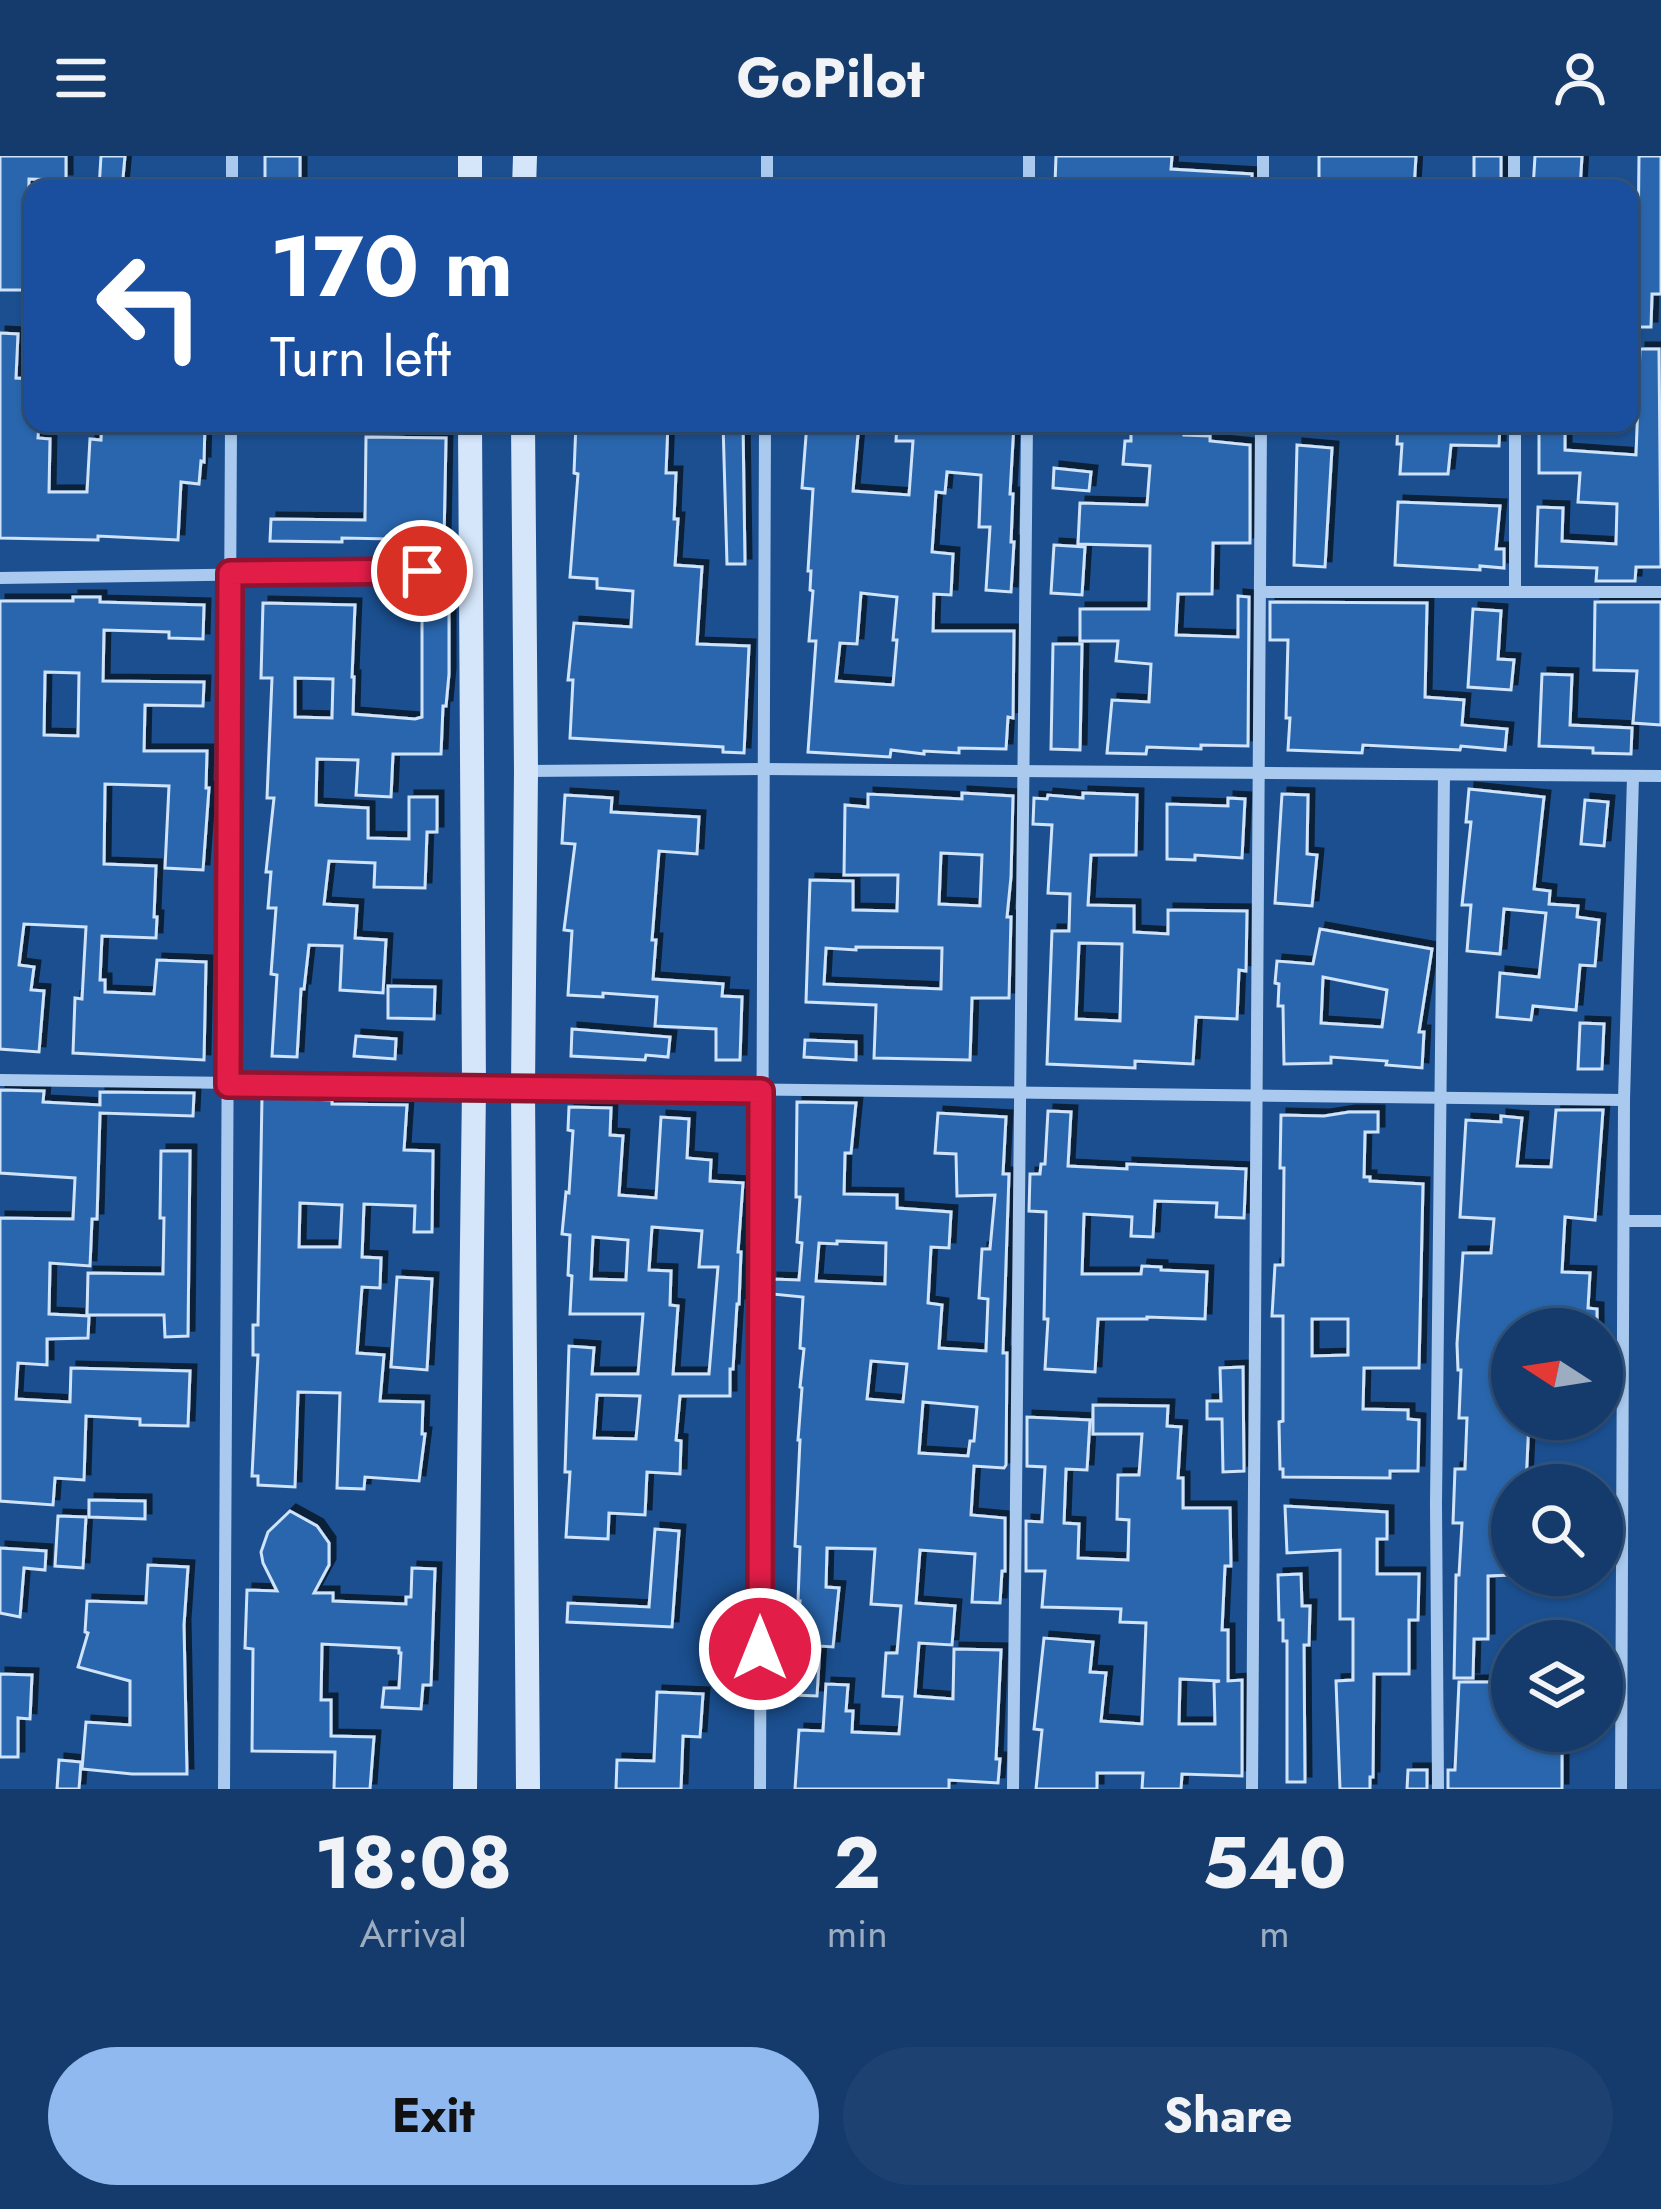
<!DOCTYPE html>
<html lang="en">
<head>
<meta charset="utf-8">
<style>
	:root { --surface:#143b6b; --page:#1d4271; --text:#f1f3f6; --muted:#9dadc1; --line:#33557e; --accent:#90b9f0 }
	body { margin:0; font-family:Jost,sans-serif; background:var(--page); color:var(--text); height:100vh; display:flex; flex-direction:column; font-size:45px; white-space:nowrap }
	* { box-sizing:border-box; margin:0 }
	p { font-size:39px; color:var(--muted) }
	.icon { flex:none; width:66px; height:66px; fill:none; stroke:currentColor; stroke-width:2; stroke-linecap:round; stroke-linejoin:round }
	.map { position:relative; height:1633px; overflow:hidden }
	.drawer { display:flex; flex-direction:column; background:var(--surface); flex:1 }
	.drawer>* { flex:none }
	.guide { position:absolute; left:24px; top:24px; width:1614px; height:252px; border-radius:24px; box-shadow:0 3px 9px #0004,0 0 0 3px var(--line); background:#1a4fa0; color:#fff; overflow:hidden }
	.needle { width:78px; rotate:282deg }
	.tools { position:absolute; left:1491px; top:1152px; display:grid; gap:24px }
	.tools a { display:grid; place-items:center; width:132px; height:132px; border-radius:50%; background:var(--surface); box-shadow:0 3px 9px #0004,0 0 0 3px var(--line); font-size:60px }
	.pin { position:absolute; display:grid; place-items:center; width:102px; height:102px; color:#fff; margin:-51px; border:6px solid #fff; border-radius:50%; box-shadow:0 3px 12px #0007 }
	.me { position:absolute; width:132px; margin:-66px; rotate:0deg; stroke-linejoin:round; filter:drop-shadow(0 0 9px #0008) }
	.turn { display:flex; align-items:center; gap:42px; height:252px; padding:0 48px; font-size:54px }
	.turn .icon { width:156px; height:156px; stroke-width:2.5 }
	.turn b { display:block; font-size:84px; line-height:102px }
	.eta { display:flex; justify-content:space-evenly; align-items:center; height:204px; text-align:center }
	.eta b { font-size:72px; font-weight:700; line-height:84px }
	.cta { display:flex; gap:24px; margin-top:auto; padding:24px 48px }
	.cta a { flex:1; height:138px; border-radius:72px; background:var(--accent); color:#111; font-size:48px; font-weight:700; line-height:138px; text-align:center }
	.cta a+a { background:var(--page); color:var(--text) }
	header { display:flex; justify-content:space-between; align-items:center; height:156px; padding:0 48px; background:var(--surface); font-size:54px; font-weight:700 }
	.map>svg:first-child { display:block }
</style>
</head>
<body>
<header><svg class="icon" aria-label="menu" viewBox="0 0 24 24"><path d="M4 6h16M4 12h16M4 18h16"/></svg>GoPilot<svg class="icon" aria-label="person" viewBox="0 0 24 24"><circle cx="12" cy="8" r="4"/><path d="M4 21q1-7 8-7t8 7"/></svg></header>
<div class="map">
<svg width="1661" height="1633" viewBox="0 0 1661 1633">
	<defs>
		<filter id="shadow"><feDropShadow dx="6" dy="-6" stdDeviation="0" flood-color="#0009"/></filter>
	</defs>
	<rect width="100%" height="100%" fill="#1b4f8f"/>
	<g fill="#2a66ad" stroke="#cfe3fa" stroke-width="3" fill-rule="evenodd" filter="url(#shadow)">
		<polygon points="0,0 66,0 66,24 29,23 28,87 33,87 33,134 0,134"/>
		<polygon points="101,0 125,0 122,33 99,33"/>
		<rect x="265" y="0" width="35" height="33"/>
		<polygon points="1056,0 1172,0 1171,13 1252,18 1252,33 1150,33 1151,27 1055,28"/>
		<polygon points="1319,0 1416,0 1414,33 1319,33"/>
		<rect x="1474" y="0" width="27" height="33"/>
		<polygon points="1535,0 1582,0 1580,33 1533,33"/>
		<polygon points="1639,0 1661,0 1661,138 1652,138 1651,171 1629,171 1629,93 1638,93"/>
		<polygon points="0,177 18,178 16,222 33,223 33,267 39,267 38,282 50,283 49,336 87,336 90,283 101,284 102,268 183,273 183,267 205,267 204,306 201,305 199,328 181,326 178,384 98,380 98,384 0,382"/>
		<polygon points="1640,193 1659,193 1661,411 1636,411 1635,425 1596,425 1597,412 1536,410 1538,351 1563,352 1562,385 1616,388 1617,348 1578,346 1580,317 1539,317 1539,267 1565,267 1565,294 1636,299"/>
		<polygon points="576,267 668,267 666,317 676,317 674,363 678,363 675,409 702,411 697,488 749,490 744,597 723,596 723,591 570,582 573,524 568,524 574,467 631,471 633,435 597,432 597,423 570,421 578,318 574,317"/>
		<polygon points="723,267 743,267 745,408 727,408"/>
		<path d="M 807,267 L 859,267 L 853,335 L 909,339 L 913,285 L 896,285 L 897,267 L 1014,267 L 1010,338 L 1013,338 L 1011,386 L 1014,386 L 1011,436 L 986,434 L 990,371 L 979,371 L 981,319 L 947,316 L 945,337 L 936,336 L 932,396 L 953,398 L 951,439 L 934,438 L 933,475 L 1014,475 L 1013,562 L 1008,561 L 1006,593 L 959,592 L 959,597 L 924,595 L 924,598 L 891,594 L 890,601 L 808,596 L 816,485 L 809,485 L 813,435 L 810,434 L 811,415 L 808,415 L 813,333 L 802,332 ZM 861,437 L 897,441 L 893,484 L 897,484 L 893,529 L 836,525 L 840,487 L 857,488 Z"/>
		<polygon points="1140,267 1185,267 1184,279 1210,280 1210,285 1250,289 1250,387 1213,387 1212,438 1178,438 1176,479 1238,481 1238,440 1249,441 1248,590 1201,589 1201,593 1147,591 1146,598 1107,597 1112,544 1149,546 1151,508 1116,505 1118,485 1080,485 1080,453 1149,453 1150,390 1078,388 1080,347 1147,349 1150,310 1123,308 1125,285 1131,285 1131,274 1139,274"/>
		<polygon points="1398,267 1500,267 1499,290 1451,289 1448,318 1400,318 1402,288 1397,288"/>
		<polygon points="366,281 446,282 444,384 342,382 342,386 270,385 271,363 365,364"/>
		<polygon points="1297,289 1332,292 1325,411 1294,409"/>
		<polygon points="1054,312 1091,316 1089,335 1053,332"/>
		<polygon points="1398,346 1500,350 1496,393 1504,393 1504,412 1480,410 1480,414 1395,409"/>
		<polygon points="1054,389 1085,391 1082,439 1051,437"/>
		<path d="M 405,437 L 449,437 L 449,518 L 446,550 L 443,550 L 441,598 L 393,598 L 391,641 L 356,639 L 358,604 L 317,603 L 316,649 L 368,652 L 368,682 L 409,683 L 409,641 L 437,641 L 437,676 L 427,676 L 425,732 L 374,731 L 375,707 L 329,705 L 324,748 L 357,750 L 355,782 L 386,784 L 383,837 L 340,834 L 342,790 L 309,789 L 304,833 L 301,833 L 297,901 L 272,900 L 277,819 L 271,818 L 276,752 L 268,752 L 271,716 L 266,716 L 274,642 L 267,642 L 272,522 L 261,522 L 263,447 L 355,449 L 352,521 L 354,521 L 353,558 L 415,563 L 422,561 L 422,457 L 405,457 ZM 295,522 L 333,523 L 332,562 L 295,561 Z"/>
		<path d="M 73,441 L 100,441 L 100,446 L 204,449 L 203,483 L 169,482 L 169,476 L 104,474 L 103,525 L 204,526 L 203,550 L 145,549 L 144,595 L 207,595 L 206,632 L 209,632 L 203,714 L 165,712 L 169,630 L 105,628 L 104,708 L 156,710 L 154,761 L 157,761 L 156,782 L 102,780 L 100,824 L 105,824 L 105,836 L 154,838 L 157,804 L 206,806 L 204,904 L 73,897 L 75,842 L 82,843 L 86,771 L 24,768 L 19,809 L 34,811 L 31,834 L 44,835 L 39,896 L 0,893 L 0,445 L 73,445 ZM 45,516 L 79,517 L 78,580 L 44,579 Z"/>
		<polygon points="1270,446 1427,447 1425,541 1464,544 1462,569 1507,573 1505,594 1461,590 1460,594 1363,589 1362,597 1288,594 1290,562 1286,562 1288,484 1270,484"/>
		<polygon points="1595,446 1661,446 1661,569 1633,567 1637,515 1594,514"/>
		<polygon points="1473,453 1501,455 1498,503 1514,504 1511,534 1468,531"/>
		<polygon points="1053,488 1082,488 1080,594 1051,593"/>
		<polygon points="1542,518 1572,519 1570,569 1632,572 1631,598 1593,597 1593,592 1539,590"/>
		<polygon points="1469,633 1544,641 1534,733 1550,735 1549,748 1578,750 1577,761 1599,764 1595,810 1580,809 1576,854 1533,850 1531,864 1497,861 1500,817 1539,821 1546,757 1504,753 1500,798 1467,795 1471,749 1462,749 1471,666 1466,666"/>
		<path d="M 962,637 L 1013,640 L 1011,721 L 1007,761 L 1011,761 L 1009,842 L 972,842 L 970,904 L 874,902 L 876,849 L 806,846 L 810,724 L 853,725 L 853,754 L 897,755 L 898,719 L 844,719 L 845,649 L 868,651 L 868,638 L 962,643 ZM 941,697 L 982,699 L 980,750 L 939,748 ZM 856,791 L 942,792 L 941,833 L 824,828 L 826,792 L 856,794 Z"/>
		<path d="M 1083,637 L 1137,639 L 1136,699 L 1091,699 L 1088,749 L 1134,750 L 1134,776 L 1168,778 L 1168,754 L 1247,755 L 1246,815 L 1239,814 L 1237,863 L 1196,861 L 1193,908 L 1135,905 L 1135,912 L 1047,908 L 1052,775 L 1069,775 L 1070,738 L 1048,737 L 1052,669 L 1033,668 L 1034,642 L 1047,643 L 1048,639 L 1083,642 ZM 1079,787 L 1122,788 L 1120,865 L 1076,863 Z"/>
		<polygon points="1282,638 1308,639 1307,698 1317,699 1312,750 1275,747"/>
		<polygon points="565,639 612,642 611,656 699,661 697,698 659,695 652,784 656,784 653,823 723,828 722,840 742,841 740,904 716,904 716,873 655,870 657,841 603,837 603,841 568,839 572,775 564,774 575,688 562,687"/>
		<polygon points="1228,642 1245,643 1242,702 1195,699 1195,704 1167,703 1167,648 1228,650"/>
		<polygon points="1585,644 1608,646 1604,690 1581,688"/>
		<path d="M 1320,773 L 1432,793 L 1419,876 L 1424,876 L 1422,912 L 1386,909 L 1387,905 L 1331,901 L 1331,907 L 1284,908 L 1283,850 L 1278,850 L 1279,828 L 1275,827 L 1277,805 L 1313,808 ZM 1323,821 L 1387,834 L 1382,871 L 1321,867 Z"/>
		<polygon points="388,830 435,831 434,863 388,862"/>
		<polygon points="1580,867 1604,868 1602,913 1578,913"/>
		<polygon points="572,873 670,881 668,901 646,899 645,904 571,900"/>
		<polygon points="356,880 396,883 395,903 354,900"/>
		<polygon points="805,884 856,886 856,904 804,901"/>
		<polygon points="0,934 44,935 43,946 100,949 100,936 194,937 193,960 100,957 97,1063 92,1063 90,1110 50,1107 49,1158 89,1160 88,1182 47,1183 47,1209 18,1207 16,1243 70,1246 71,1212 190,1215 188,1270 140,1269 140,1263 86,1260 84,1324 55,1322 53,1349 0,1345 0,1062 73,1063 75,1022 0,1017"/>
		<path d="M 262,941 L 332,944 L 332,948 L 407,949 L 404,994 L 433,995 L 432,1076 L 414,1076 L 415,1050 L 364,1048 L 362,1101 L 381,1102 L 380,1132 L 362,1131 L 357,1197 L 384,1199 L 380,1245 L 423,1246 L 422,1278 L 425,1278 L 419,1325 L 365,1321 L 364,1333 L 337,1332 L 340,1237 L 298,1236 L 295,1331 L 258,1329 L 258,1320 L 252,1320 L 258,1199 L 253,1199 L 253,1169 L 258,1169 ZM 300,1047 L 342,1049 L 340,1091 L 299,1091 Z"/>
		<path d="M 797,946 L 856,947 L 851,997 L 845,997 L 844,1038 L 897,1039 L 897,1052 L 951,1056 L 949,1092 L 931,1091 L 928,1147 L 942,1149 L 939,1192 L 986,1195 L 988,1143 L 979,1142 L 982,1093 L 990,1093 L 995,1039 L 957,1040 L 956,998 L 935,997 L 938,957 L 1006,961 L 1003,1018 L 1009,1018 L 1003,1197 L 1007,1197 L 1006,1309 L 1004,1312 L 974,1310 L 971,1359 L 1005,1362 L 1005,1415 L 1002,1415 L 1000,1447 L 972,1446 L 975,1398 L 920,1394 L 916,1447 L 955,1450 L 952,1489 L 919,1487 L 915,1540 L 953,1543 L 954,1493 L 1001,1494 L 996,1603 L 1000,1603 L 998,1627 L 949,1624 L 949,1633 L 795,1633 L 799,1574 L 823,1575 L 826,1528 L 848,1529 L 846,1555 L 853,1555 L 852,1576 L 899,1578 L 902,1541 L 883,1540 L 886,1497 L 897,1497 L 901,1450 L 871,1448 L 875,1393 L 827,1392 L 826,1431 L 839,1432 L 833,1491 L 820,1490 L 817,1540 L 795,1539 L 800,1445 L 798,1445 L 800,1391 L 795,1390 L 800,1284 L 798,1284 L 802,1232 L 800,1231 L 804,1193 L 800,1192 L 803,1141 L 772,1138 L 772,1123 L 799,1124 L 802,1087 L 797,1086 L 800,1041 L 796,1041 ZM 837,1085 L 886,1087 L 885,1128 L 816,1125 L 819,1087 L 837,1088 ZM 871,1205 L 907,1208 L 903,1246 L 867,1243 ZM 923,1246 L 977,1251 L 974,1285 L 970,1285 L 968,1300 L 919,1297 Z"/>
		<path d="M 569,951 L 611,952 L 610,979 L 623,980 L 619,1039 L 656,1042 L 661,961 L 689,963 L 687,1002 L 711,1004 L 710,1025 L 743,1027 L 738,1096 L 741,1096 L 739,1148 L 737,1148 L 733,1213 L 730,1213 L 730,1240 L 680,1240 L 676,1284 L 681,1285 L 680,1318 L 647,1316 L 645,1359 L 609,1357 L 608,1383 L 566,1381 L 570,1316 L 565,1316 L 569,1190 L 594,1192 L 592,1218 L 638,1218 L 643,1158 L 570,1158 L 572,1120 L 568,1119 L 570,1079 L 562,1078 L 566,1036 L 569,1037 L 573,975 L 568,974 ZM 652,1071 L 702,1075 L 699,1111 L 718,1111 L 709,1218 L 673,1218 L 678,1150 L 670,1149 L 671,1115 L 649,1114 ZM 593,1081 L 628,1084 L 626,1124 L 591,1123 ZM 597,1239 L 640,1240 L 636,1283 L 594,1282 Z"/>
		<polygon points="1556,954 1603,954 1595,1064 1565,1061 1562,1116 1590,1117 1588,1152 1597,1153 1597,1173 1512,1173 1512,1263 1529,1263 1526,1329 1512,1329 1512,1419 1488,1420 1488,1483 1474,1483 1473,1522 1454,1522 1456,1419 1459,1419 1462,1367 1453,1367 1455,1313 1465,1313 1467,1262 1459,1262 1461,1214 1458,1214 1457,1188 1463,1097 1491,1097 1494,1063 1460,1061 1466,964 1501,966 1501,960 1522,962 1517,1010 1551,1011"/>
		<polygon points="1048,955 1071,956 1068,1010 1127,1013 1127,1008 1246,1013 1244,1062 1216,1061 1217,1047 1155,1045 1153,1081 1131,1080 1132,1061 1084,1058 1082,1118 1141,1118 1142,1110 1161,1111 1161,1114 1207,1116 1205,1163 1147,1161 1147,1163 1098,1163 1095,1216 1045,1213 1048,1163 1044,1163 1046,1056 1029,1055 1030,1018 1040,1018 1041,1008 1045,1008"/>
		<path d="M 1349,956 L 1378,956 L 1378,976 L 1365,976 L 1364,1021 L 1370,1021 L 1370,1025 L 1423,1028 L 1419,1212 L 1364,1212 L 1363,1253 L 1408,1254 L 1408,1263 L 1419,1264 L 1418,1315 L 1390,1315 L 1390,1322 L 1283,1321 L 1283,1313 L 1280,1313 L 1279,1266 L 1283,1265 L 1283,1160 L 1272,1160 L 1275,1109 L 1283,1109 L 1284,1012 L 1280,1012 L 1281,959 L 1324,960 ZM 1312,1163 L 1348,1163 L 1348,1199 L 1312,1200 Z"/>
		<polygon points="161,995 190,995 188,1180 165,1181 164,1159 87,1159 88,1117 163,1118 164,1062 160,1062"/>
		<polygon points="397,1121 432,1123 427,1214 391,1211"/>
		<polygon points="1243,1211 1244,1315 1223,1316 1222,1263 1207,1263 1207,1245 1221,1245 1220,1212"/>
		<path d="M 1093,1249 L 1168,1250 L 1167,1270 L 1181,1271 L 1178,1322 L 1183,1322 L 1183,1352 L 1230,1352 L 1231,1410 L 1225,1410 L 1222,1474 L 1228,1474 L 1228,1525 L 1242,1524 L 1242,1620 L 1182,1618 L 1181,1633 L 1142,1633 L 1143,1617 L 1097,1617 L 1097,1633 L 1036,1633 L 1042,1574 L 1034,1573 L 1044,1482 L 1093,1486 L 1090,1516 L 1106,1517 L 1101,1565 L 1142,1568 L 1146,1467 L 1120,1466 L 1121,1453 L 1042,1451 L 1045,1415 L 1026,1415 L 1026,1365 L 1042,1366 L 1045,1311 L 1027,1310 L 1027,1261 L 1090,1264 L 1087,1314 L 1066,1313 L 1064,1367 L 1079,1368 L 1078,1402 L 1128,1404 L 1129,1364 L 1117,1363 L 1118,1319 L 1139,1319 L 1142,1278 L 1093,1278 ZM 1180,1523 L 1220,1525 L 1214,1526 L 1215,1568 L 1179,1568 Z"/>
		<polygon points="89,1344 145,1345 145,1363 89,1361"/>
		<polygon points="1285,1350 1387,1356 1387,1383 1377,1383 1377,1418 1419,1418 1418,1464 1409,1464 1409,1518 1374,1518 1373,1621 1370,1621 1370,1633 1340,1633 1336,1525 1353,1524 1353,1463 1340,1463 1340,1394 1287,1397"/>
		<polygon points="290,1355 317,1370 329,1387 329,1409 314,1437 333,1437 333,1445 406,1448 406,1441 411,1441 412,1412 435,1413 431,1529 423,1529 421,1553 382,1551 384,1532 399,1532 401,1497 399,1497 399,1492 322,1488 321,1544 331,1544 331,1580 374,1581 370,1633 334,1633 335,1596 252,1595 253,1493 245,1492 247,1434 277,1435 263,1407 261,1396 268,1376"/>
		<polygon points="58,1360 86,1361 83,1412 55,1410"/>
		<polygon points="655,1373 679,1375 672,1471 567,1466 568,1447 649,1451"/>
		<polygon points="0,1392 46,1395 45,1414 24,1412 20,1461 0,1457"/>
		<polygon points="148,1409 188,1411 184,1469 187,1618 132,1618 82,1613 86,1566 130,1569 130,1525 78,1511 88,1477 85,1476 87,1445 146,1447"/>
		<polygon points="1301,1418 1302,1450 1310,1450 1309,1489 1304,1489 1305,1626 1287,1626 1287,1485 1283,1485 1283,1464 1279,1464 1278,1419"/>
		<polygon points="0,1518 32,1519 30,1563 18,1562 18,1601 0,1601"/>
		<polygon points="1459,1526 1512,1526 1512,1575 1562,1575 1562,1633 1448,1633 1448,1614 1455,1614"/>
		<polygon points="657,1536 703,1538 700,1581 683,1580 681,1633 616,1633 617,1604 654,1605"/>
		<polygon points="59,1604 81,1606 79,1633 57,1633"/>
		<polygon points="1408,1614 1427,1614 1427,1633 1407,1633"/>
	</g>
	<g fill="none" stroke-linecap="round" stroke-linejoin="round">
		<g stroke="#a9c9ee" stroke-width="12">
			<polyline points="1514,0 1514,33"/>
			<polyline points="232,33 232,0"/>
			<polyline points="767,33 767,0"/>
			<polyline points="1029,33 1029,0"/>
			<polyline points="1263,33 1263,0"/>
			<polyline points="1515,267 1515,435"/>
			<polyline points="0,422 469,415"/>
			<polyline points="1260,436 1661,436"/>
			<polyline points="526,615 763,613 1661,620"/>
			<polyline points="0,924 1624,944"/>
			<polyline points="1626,1065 1661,1065"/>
			<polyline points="224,1633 231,267"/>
			<polyline points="760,1633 765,267"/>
			<polyline points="1013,1633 1027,267"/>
			<polyline points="1252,1633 1261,267"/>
			<polyline points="1438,1633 1436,1348 1444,619"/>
			<polyline points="1621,1633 1624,944 1633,620"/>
		</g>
		<g stroke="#d6e6fa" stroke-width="24">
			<polyline points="470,33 470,0"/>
			<polyline points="524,33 525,0"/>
			<polyline points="523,267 526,615 523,932 528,1633"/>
			<polyline points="465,1633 474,932 470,267"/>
		</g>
	</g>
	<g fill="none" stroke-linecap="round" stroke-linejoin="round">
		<defs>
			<polyline id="route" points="422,415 230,417 228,929 761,935 760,1493"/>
		</defs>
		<use href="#route" stroke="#92132f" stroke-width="30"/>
		<use href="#route" stroke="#e11d48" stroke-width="21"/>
	</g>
</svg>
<div class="tools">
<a><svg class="needle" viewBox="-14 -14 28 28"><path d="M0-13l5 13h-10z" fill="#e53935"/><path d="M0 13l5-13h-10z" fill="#9dadc1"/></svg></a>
<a><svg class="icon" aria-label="search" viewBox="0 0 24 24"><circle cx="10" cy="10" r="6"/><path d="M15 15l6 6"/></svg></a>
<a><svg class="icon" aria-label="layers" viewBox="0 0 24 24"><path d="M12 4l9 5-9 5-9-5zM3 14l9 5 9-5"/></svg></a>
</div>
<div class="pin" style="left:422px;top:415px;background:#d93025"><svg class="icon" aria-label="arrive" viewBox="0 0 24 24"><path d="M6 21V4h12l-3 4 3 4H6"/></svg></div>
<svg class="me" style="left:760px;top:1493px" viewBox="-20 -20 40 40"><circle r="17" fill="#e11d48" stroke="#fff" stroke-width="3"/><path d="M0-11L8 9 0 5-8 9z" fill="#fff"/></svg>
<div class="guide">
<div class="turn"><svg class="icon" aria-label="left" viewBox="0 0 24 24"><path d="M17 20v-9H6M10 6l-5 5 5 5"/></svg><div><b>170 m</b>Turn left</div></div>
</div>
</div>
<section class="drawer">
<div class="eta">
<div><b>18:08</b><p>Arrival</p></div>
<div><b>2</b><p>min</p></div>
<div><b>540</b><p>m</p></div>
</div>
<div class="cta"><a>Exit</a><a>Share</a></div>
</section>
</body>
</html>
